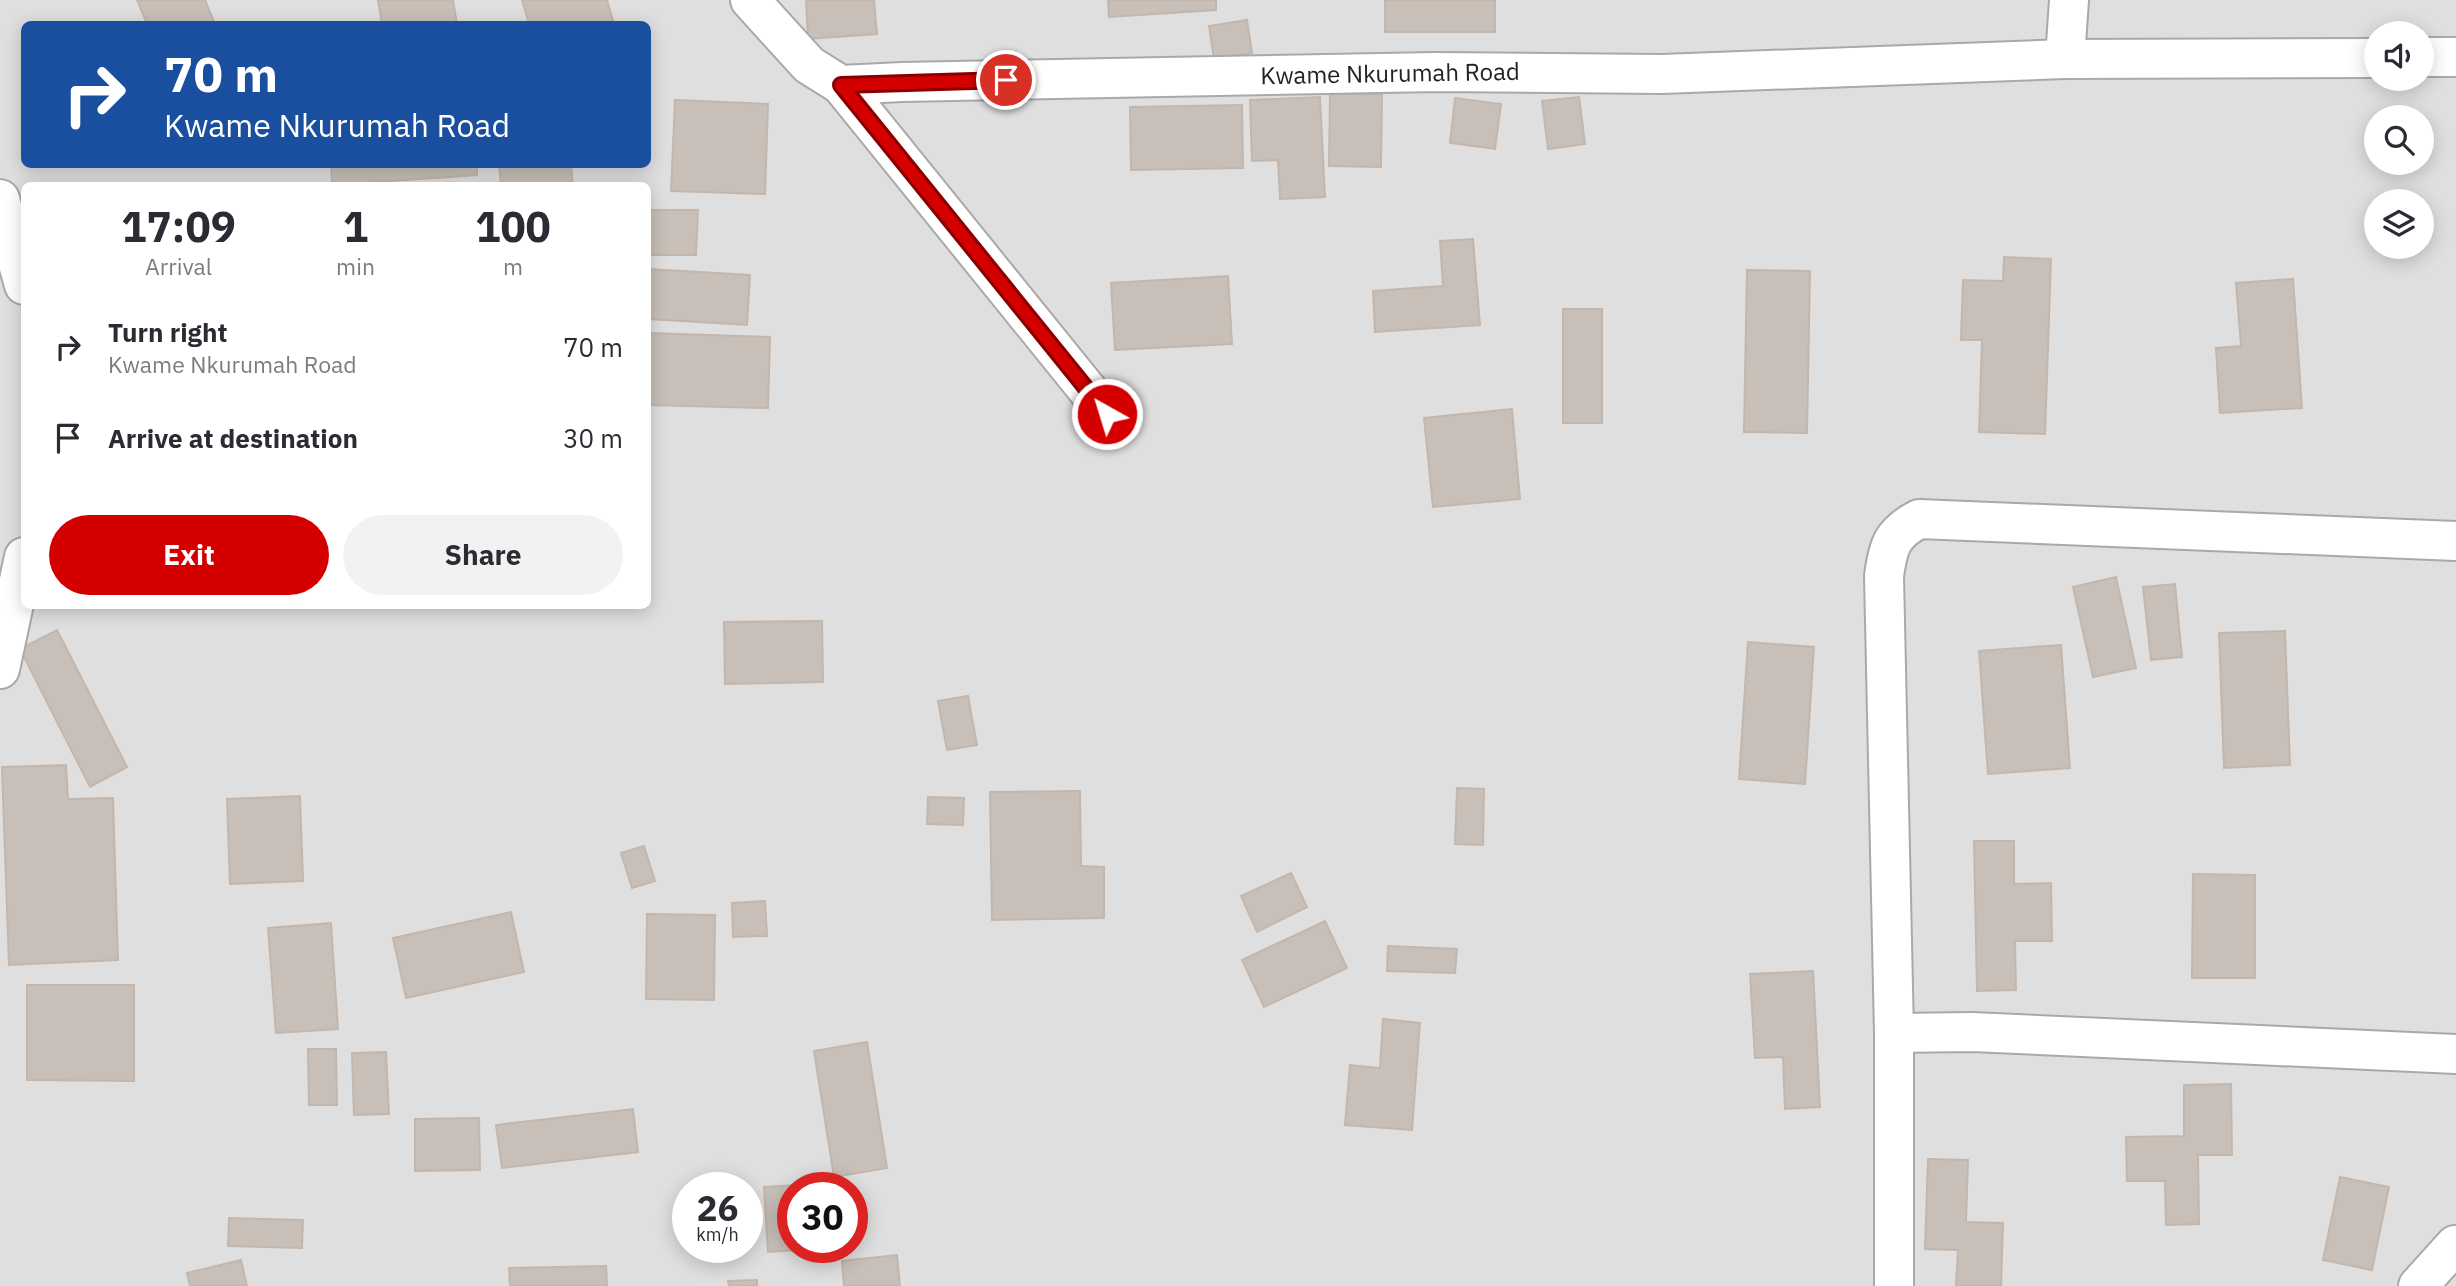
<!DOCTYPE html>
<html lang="en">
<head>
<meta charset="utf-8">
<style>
	:root { --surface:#fff; --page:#f2f2f3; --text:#2b2b33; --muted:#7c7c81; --accent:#d40000 }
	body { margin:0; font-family:"IBM Plex Sans",sans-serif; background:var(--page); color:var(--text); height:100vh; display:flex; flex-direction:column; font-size:26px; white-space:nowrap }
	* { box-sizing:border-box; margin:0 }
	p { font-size:23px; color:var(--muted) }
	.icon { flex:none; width:38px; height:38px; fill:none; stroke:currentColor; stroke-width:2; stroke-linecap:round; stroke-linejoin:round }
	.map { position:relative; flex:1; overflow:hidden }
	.side { position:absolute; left:21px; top:182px; width:630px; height:427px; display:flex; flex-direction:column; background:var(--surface); border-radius:10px; box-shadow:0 4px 18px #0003 }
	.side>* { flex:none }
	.top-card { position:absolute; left:21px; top:21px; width:630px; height:147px; border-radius:10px; box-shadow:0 4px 18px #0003; background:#1a4fa0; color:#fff; overflow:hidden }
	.fabs { position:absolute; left:2364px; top:21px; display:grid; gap:14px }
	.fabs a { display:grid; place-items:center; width:70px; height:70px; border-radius:50%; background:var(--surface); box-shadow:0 4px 18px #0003; font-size:35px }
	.speed { position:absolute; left:672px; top:1172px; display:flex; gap:14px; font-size:35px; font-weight:700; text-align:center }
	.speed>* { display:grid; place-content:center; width:91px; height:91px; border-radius:50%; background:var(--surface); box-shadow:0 4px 18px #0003; line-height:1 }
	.speed small { font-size:18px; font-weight:400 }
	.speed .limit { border:10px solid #d22; background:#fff; color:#111 }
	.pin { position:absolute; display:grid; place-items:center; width:60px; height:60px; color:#fff; margin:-30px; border:4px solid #fff; border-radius:50%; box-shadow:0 2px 7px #0007 }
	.me { position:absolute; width:77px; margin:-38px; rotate:321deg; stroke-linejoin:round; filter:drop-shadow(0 0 5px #0008) }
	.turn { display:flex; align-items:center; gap:24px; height:147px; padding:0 28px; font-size:32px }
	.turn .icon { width:91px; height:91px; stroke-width:2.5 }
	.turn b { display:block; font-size:49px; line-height:60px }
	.eta { display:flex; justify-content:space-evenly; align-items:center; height:119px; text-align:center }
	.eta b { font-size:42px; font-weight:800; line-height:49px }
	.primary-button { display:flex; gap:14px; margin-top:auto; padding:14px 28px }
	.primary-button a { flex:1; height:80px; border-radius:42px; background:var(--accent); color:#fff; font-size:28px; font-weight:800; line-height:80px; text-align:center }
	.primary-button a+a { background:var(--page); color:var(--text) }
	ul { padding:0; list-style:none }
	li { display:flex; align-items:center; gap:21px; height:91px; padding:0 28px }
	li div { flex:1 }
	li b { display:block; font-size:26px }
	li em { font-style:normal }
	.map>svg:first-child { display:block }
</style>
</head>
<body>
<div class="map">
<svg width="2456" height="1286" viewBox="0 0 2456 1286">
	<rect width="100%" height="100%" fill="#f2efe9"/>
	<path fill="#e0dfdf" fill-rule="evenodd" d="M 0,0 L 2456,0 L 2456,1286 L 0,1286 ZM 24,24 L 648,24 L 648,164 L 24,164 ZM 2376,33 L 2422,33 L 2422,79 L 2376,79 ZM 2376,117 L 2422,117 L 2422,163 L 2376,163 ZM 24,186 L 648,186 L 648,606 L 24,606 ZM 2376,201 L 2422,201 L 2422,247 L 2376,247 ZM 688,1188 L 747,1188 L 747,1248 L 688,1248 ZM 793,1188 L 852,1188 L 852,1248 L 793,1248 Z"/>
	<g fill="#c7bfb8" stroke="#c4b6ab" stroke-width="2">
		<polygon points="137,0 205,0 215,24 147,24"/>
		<polygon points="378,0 453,0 457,24 382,24"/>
		<polygon points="522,0 607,0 614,24 529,24"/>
		<polygon points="806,0 874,0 877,34 808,39"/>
		<polygon points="1108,0 1216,0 1216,10 1109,17"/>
		<rect x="1385" y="0" width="110" height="32"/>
		<polygon points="1247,20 1252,53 1214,59 1209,26"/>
		<polygon points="1330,94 1382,94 1381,167 1329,166"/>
		<polygon points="1320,97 1325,197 1280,199 1278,160 1252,161 1250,100"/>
		<polygon points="1579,97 1585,144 1548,149 1542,101"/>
		<polygon points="1455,98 1501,104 1495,149 1450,143"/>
		<polygon points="675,100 768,104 765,194 671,191"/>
		<polygon points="1242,105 1243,168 1131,170 1130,107"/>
		<polygon points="331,164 477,164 477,175 332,185"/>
		<polygon points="499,164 571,164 573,186 501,186"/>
		<polygon points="648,210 698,210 696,255 648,255"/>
		<polygon points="1473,239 1480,325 1375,332 1373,291 1443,286 1440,241"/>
		<polygon points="2004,257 2051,259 2045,434 1979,432 1982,340 1961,340 1963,280 2003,281"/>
		<polygon points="648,269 750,275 747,325 648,319"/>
		<polygon points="1747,270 1810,271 1807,433 1744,432"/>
		<polygon points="1228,276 1232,344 1115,350 1111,283"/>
		<polygon points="2293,279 2302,408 2220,413 2216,348 2241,346 2236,283"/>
		<rect x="1563" y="309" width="39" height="114"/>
		<polygon points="648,333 770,337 768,408 648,405"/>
		<polygon points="1512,409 1520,499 1433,507 1424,418"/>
		<polygon points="2116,577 2136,668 2093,677 2073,587"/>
		<polygon points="2175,584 2182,657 2151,660 2143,587"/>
		<polygon points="822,621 823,682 725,684 724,622"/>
		<polygon points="57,630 127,767 90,787 20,649"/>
		<polygon points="2285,631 2290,765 2224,768 2219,633"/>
		<polygon points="1748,642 1814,647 1805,784 1739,779"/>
		<polygon points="2061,645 2070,768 1988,774 1979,651"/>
		<polygon points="968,696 977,745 947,750 938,701"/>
		<polygon points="66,765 68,799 113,798 118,960 9,965 2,767"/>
		<polygon points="1457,788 1484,789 1483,845 1455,844"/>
		<polygon points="1080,791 1081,866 1104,867 1104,918 992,920 990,792"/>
		<polygon points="300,796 303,881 230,884 227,799"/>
		<polygon points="928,797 964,798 963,825 927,824"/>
		<polygon points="1974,841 2014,841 2014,884 2051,883 2052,941 2015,941 2016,990 1977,991"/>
		<polygon points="644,846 655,881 632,888 621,853"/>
		<polygon points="1291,873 1307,907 1257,932 1241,896"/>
		<polygon points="2193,874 2255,875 2255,978 2192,978"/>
		<polygon points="765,901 767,936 733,937 732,903"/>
		<polygon points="511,912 524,972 406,998 393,938"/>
		<polygon points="647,914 715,915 714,1000 646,999"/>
		<polygon points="1325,921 1347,968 1264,1007 1242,960"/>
		<polygon points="331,923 338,1029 276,1033 268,928"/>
		<polygon points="1388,946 1457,949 1455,973 1387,971"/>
		<polygon points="1813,971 1820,1107 1785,1109 1783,1057 1755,1058 1750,974"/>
		<polygon points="27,985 134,985 134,1081 27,1080"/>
		<polygon points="1383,1019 1420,1023 1412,1130 1345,1125 1350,1065 1380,1068"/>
		<polygon points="867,1042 887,1168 834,1177 814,1051"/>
		<polygon points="308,1049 336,1049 337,1105 309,1105"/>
		<polygon points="386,1052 389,1114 354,1115 352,1053"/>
		<polygon points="2231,1084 2232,1155 2198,1155 2199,1224 2166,1225 2165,1181 2127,1181 2126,1137 2184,1136 2184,1085"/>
		<polygon points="633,1109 638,1152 502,1168 496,1125"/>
		<polygon points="479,1118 480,1170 415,1171 415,1119"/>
		<polygon points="1928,1159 1968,1160 1966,1222 2003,1223 2001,1286 1956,1286 1958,1250 1925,1249"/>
		<polygon points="2340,1177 2389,1187 2372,1270 2323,1260"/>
		<polygon points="812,1184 812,1188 793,1188 793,1248 815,1249 768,1252 764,1187"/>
		<polygon points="229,1218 303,1220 302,1248 228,1246"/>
		<polygon points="897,1255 900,1286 844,1286 842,1261"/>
		<polygon points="241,1260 247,1286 190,1286 187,1273"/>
		<polygon points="606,1266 607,1286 510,1286 509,1268"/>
		<polygon points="757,1280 757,1286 729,1286 728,1281"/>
	</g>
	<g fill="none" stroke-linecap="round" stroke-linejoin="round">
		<defs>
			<g id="minor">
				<polyline points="750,0 809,65 841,85 902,82 1436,72 1662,74 2065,59 2376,58"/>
				<polyline points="2422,57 2456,57"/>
				<polyline points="2065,59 2069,0"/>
				<polyline points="841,85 1107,414"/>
				<polyline points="0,199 24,285"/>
				<polyline points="0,669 24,557"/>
				<polyline points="1894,1033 1972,1032 2456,1054"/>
				<path d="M 1894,1286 L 1894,1033 L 1884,576 C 1888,546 1892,533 1919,519 L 2456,541"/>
				<polyline points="2418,1286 2455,1245"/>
			</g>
		</defs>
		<use href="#minor" stroke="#a9a9a9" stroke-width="42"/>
		<use href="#minor" stroke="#fff" stroke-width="38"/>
	</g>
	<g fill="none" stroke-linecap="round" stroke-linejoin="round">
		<defs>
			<polyline id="route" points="1006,80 841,85 1107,414"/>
		</defs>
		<use href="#route" stroke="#8a0000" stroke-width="18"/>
		<use href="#route" stroke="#d40000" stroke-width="12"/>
	</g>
	<g text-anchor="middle" stroke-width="5" stroke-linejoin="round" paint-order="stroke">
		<g font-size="24" fill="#222" stroke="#fff">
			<text transform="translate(1390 74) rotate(-1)" y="8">Kwame Nkurumah Road</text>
		</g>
	</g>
</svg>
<div class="fabs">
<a><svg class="icon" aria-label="sound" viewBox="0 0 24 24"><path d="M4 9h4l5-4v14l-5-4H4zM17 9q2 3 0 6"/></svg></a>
<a><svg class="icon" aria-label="search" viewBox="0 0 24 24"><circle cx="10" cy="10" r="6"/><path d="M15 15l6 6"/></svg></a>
<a><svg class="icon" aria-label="layers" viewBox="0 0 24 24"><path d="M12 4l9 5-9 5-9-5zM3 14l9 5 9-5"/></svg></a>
</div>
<div class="speed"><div>26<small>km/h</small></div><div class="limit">30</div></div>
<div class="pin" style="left:1006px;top:80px;background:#d93025"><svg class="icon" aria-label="arrive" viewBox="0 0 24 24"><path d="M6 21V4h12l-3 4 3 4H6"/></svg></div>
<svg class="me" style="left:1107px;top:414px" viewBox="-20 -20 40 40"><circle r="17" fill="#d40000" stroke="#fff" stroke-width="3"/><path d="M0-11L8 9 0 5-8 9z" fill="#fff"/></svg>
<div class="top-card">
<div class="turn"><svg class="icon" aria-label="right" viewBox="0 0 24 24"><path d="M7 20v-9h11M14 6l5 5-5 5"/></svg><div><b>70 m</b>Kwame Nkurumah Road</div></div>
</div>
<section class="side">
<div class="eta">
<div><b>17:09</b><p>Arrival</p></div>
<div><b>1</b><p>min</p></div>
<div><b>100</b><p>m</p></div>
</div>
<ul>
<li><svg class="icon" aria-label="right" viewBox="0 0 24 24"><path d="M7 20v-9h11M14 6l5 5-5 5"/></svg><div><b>Turn right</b><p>Kwame Nkurumah Road</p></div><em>70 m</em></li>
<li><svg class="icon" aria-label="arrive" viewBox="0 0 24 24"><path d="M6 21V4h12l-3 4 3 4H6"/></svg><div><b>Arrive at destination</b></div><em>30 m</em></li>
</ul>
<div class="primary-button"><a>Exit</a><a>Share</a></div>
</section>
</div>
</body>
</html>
